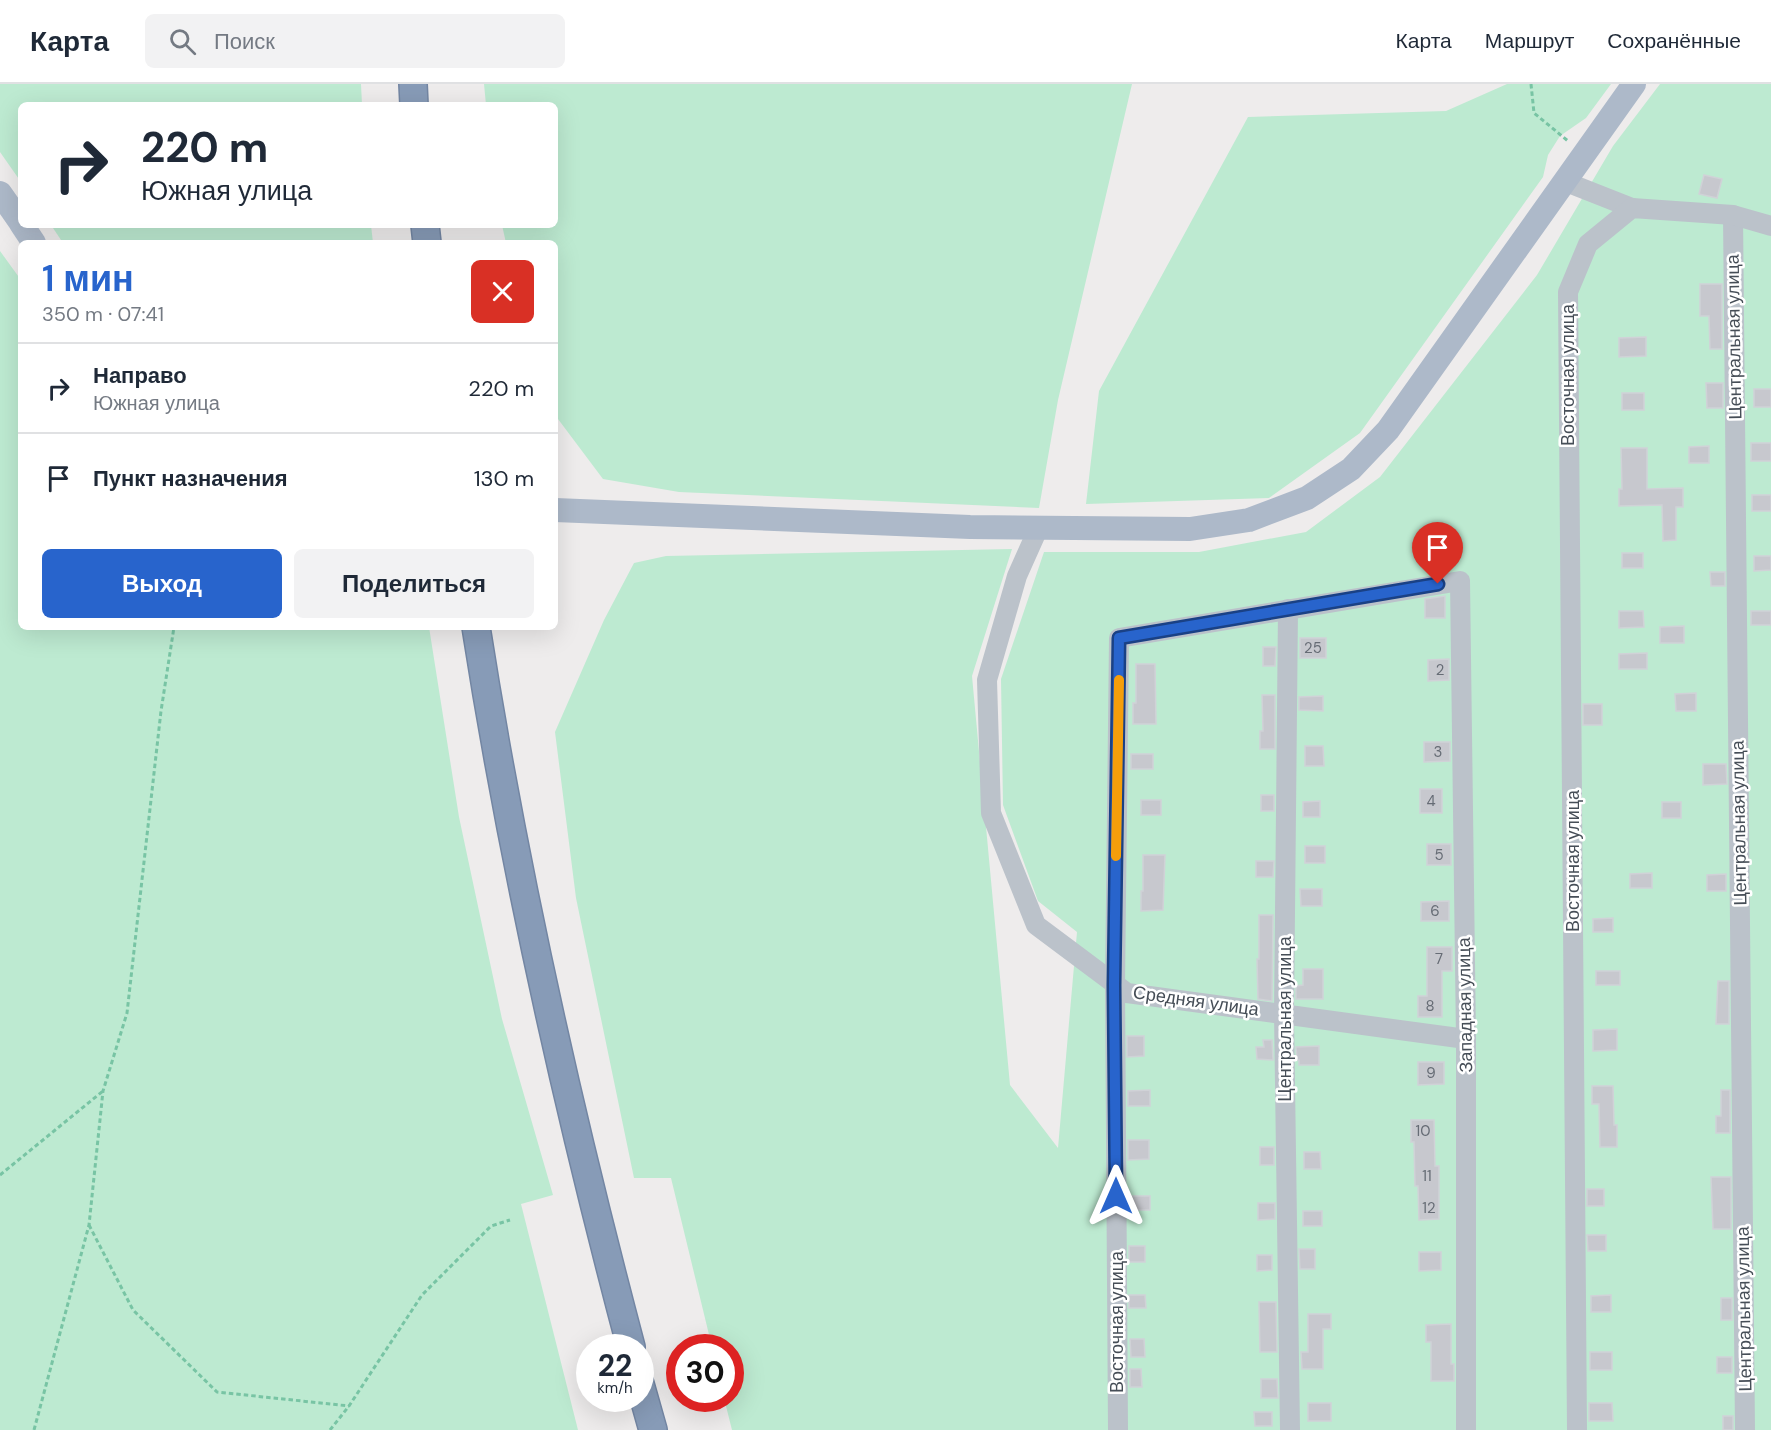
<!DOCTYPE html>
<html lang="ru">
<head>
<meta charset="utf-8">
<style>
	:root { --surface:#fff; --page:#f2f2f3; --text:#1f2937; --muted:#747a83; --line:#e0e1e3; --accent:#2864cc }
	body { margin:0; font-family:"DM Sans",sans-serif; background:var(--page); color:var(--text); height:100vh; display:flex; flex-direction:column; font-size:22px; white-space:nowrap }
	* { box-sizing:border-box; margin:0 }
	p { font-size:20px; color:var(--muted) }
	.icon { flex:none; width:33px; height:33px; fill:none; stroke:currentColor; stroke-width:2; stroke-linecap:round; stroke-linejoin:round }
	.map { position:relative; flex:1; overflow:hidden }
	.sheet { position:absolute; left:18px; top:156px; width:540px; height:390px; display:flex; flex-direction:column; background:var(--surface); border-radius:9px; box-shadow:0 6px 24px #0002 }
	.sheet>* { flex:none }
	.top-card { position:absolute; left:18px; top:18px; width:540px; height:126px; border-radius:9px; box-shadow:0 6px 24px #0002; background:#fff; color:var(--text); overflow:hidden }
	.speed { position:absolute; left:576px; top:1250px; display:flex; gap:12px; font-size:30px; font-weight:700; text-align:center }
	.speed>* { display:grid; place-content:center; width:78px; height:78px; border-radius:50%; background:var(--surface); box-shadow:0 6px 24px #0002; line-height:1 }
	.speed small { font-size:15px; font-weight:400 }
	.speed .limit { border:9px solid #d22; background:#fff; color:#111 }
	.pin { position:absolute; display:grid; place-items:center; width:51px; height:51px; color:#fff; margin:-62px -26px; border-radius:50% 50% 50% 0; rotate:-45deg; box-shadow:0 0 6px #0007 }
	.pin .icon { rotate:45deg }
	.me { position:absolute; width:66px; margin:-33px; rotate:0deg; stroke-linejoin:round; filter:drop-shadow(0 0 4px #0008) }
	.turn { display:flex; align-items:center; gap:21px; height:126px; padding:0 24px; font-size:27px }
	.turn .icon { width:78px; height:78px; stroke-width:2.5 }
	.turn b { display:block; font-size:42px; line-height:51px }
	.round { display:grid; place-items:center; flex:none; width:63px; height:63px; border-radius:9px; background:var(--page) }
	.summary { display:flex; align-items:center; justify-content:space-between; height:102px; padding:0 24px }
	h1 { font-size:36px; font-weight:600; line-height:45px; color:var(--accent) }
	.primary-button { display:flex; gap:12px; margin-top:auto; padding:12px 24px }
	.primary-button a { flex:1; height:69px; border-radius:9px; background:var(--accent); color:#fff; font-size:24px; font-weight:600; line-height:69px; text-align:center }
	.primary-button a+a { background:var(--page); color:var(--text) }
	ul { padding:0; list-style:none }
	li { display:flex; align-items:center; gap:18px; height:90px; padding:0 24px; border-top:2px solid var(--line) }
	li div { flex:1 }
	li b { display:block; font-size:22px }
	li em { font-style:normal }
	header { display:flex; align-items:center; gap:36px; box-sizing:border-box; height:84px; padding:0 30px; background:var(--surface); border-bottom:2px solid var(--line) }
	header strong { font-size:28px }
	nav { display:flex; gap:33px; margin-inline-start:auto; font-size:21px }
	.search { width:420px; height:54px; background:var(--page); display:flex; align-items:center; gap:15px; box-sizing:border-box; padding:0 21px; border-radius:9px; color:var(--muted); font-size:22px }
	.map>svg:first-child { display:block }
</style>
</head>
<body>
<header>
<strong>Карта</strong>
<div class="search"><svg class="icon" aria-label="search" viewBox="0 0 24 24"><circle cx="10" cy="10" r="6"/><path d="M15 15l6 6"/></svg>Поиск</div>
<nav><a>Карта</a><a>Маршрут</a><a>Сохранённые</a></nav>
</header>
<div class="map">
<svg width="1771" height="1346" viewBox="0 0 1771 1346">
	<rect width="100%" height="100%" fill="#eeecec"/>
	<g fill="#bdead1">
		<polygon points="0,0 361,0 362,21 21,21 21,98 0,68"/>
		<polygon points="484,0 1132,0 1058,316 1039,424 679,408 603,395 555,331 555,159 506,159 502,141 555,141 555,21 486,21"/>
		<polygon points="1507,0 1611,0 1586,34 1560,52 1548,71 1543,93 1360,349 1269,414 1086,420 1099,307 1248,33 1446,27"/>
		<polygon points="1660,0 1771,0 1771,1346 732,1346 724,1314 730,1314 730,1263 712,1263 671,1094 634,1094 576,814 555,648 604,536 634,479 666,472 1012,465 972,592 1010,1001 1058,1064 1077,848 1038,817 1003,721 1001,595 1044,468 1199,468 1306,448 1380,393 1537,191 1613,62"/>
		<polygon points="51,141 371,141 373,159 63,159"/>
		<polygon points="0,167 21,196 21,543 429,543 459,733 502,935 553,1111 521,1120 578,1346 0,1346"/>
	</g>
	<g fill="#c7c8ce" stroke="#d0d2d7" stroke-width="1.5">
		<polygon points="1704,91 1722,95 1717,114 1699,110"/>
		<polygon points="1700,200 1722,200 1722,265 1710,265 1709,232 1700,232"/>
		<polygon points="1646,253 1646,272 1619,273 1619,254"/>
		<polygon points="1706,299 1723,299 1723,324 1707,324"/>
		<rect x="1754" y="305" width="17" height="18"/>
		<rect x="1622" y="309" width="22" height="17"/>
		<rect x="1751" y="359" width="20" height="18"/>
		<polygon points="1709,362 1709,379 1689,379 1689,363"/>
		<polygon points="1621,364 1647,364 1647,405 1683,404 1683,423 1676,423 1676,456 1663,457 1662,421 1619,422 1619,405 1622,405"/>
		<rect x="1752" y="411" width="19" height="16"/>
		<rect x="1622" y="469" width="21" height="15"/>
		<polygon points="1754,472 1771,472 1771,486 1754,487"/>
		<polygon points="1710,488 1725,488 1725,502 1711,502"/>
		<polygon points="1445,512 1445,534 1425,534 1425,515"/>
		<polygon points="1619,527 1643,527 1644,543 1619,544"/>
		<rect x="1751" y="527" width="20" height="14"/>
		<polygon points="1684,542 1684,559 1660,559 1660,543"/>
		<rect x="1300" y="554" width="26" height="20"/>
		<polygon points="1263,563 1276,563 1275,582 1263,582"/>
		<polygon points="1647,569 1647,585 1619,585 1619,570"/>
		<polygon points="1449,575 1449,596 1428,597 1428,576"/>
		<polygon points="1136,580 1155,580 1156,640 1133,640 1133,619 1136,619"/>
		<polygon points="1696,609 1696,627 1676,627 1675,610"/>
		<polygon points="1262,611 1275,611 1275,665 1260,665 1260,647 1263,647"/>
		<polygon points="1323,612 1323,627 1299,626 1299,613"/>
		<rect x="1583" y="620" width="19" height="21"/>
		<polygon points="1424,658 1450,658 1450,677 1424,678"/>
		<polygon points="1305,662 1323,662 1324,682 1305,682"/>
		<rect x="1131" y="670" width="22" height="15"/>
		<polygon points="1703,680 1726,680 1727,700 1703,701"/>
		<rect x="1420" y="705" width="22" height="24"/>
		<rect x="1261" y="711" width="13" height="16"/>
		<rect x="1141" y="716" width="20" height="15"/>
		<polygon points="1320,717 1320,733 1303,733 1303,718"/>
		<rect x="1662" y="718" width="19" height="16"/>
		<rect x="1427" y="760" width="24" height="21"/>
		<rect x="1305" y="762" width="20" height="17"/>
		<polygon points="1143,771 1165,771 1163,826 1141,827 1141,807 1143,807"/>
		<polygon points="1256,777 1274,777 1273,793 1256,793"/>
		<polygon points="1652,789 1652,804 1630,804 1630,790"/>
		<polygon points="1726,790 1726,807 1707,807 1707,791"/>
		<polygon points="1300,805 1322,805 1322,822 1301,822"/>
		<polygon points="1449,817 1449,837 1421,837 1421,818"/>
		<polygon points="1259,831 1273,831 1272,917 1258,915 1257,875 1259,875"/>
		<polygon points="1613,834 1613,848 1593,848 1593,835"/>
		<polygon points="1427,863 1452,863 1452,887 1442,887 1442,933 1418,933 1418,912 1427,912"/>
		<polygon points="1303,885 1323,885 1323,915 1296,915 1296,902 1303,901"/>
		<rect x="1596" y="887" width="24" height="14"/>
		<polygon points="1718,897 1729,897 1729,940 1716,940"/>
		<polygon points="1617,945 1617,966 1593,967 1593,946"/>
		<polygon points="1127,952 1144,952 1144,972 1127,973"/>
		<polygon points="1263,956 1272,956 1273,976 1257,975 1256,963 1264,963"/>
		<polygon points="1319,962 1319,981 1299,981 1299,976 1297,976 1296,963"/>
		<polygon points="1418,978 1444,978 1444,1000 1418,1001"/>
		<polygon points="1592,1002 1613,1002 1614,1041 1617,1041 1617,1063 1600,1063 1599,1020 1592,1020"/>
		<polygon points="1150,1006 1150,1022 1128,1022 1128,1007"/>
		<polygon points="1721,1006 1730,1006 1730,1049 1716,1049 1716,1032 1721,1032"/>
		<polygon points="1411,1036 1434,1036 1435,1082 1439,1082 1439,1135 1419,1136 1418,1102 1415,1102 1414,1058 1411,1058"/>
		<polygon points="1128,1056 1149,1056 1149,1075 1128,1076"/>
		<rect x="1260" y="1063" width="14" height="18"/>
		<polygon points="1304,1068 1320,1068 1321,1085 1304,1085"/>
		<polygon points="1711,1093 1731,1093 1731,1145 1713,1145"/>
		<rect x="1587" y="1105" width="17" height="17"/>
		<rect x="1131" y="1112" width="19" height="14"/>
		<polygon points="1258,1119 1275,1119 1275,1135 1258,1136"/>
		<rect x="1303" y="1127" width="19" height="15"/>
		<polygon points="1587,1151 1606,1151 1606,1167 1588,1167"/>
		<rect x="1129" y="1162" width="16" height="16"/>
		<polygon points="1299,1165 1315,1165 1315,1185 1300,1185"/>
		<polygon points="1419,1168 1441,1168 1441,1186 1419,1187"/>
		<polygon points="1257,1171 1272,1171 1272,1186 1257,1187"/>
		<polygon points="1129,1211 1145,1211 1146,1224 1129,1224"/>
		<polygon points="1611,1211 1611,1228 1591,1228 1591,1212"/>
		<rect x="1721" y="1214" width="11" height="22"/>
		<polygon points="1259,1218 1276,1218 1277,1268 1260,1268"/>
		<polygon points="1308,1230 1331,1230 1331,1245 1323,1245 1323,1285 1302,1285 1301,1268 1308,1268"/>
		<polygon points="1451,1240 1451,1280 1454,1280 1454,1297 1431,1297 1431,1258 1426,1258 1426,1241"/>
		<polygon points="1130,1255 1144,1255 1145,1273 1131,1273"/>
		<rect x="1590" y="1268" width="22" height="18"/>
		<rect x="1717" y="1273" width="15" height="16"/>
		<polygon points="1130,1285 1141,1285 1142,1303 1130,1303"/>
		<polygon points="1261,1295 1277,1295 1278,1314 1261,1314"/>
		<rect x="1308" y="1319" width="23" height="18"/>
		<polygon points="1589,1319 1612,1319 1613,1337 1589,1337"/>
		<polygon points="1254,1328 1272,1328 1272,1342 1255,1342"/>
		<rect x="1723" y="1332" width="10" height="14"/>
	</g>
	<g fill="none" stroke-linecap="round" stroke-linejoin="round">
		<defs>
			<g id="highway">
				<polyline points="413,0 414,21"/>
				<polyline points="425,141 427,159"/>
				<path d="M 476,543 C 514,786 568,1026 631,1263"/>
				<polyline points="640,1300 653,1346"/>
			</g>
		</defs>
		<use href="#highway" stroke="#7386a3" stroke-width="30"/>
		<g stroke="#78c4a4" stroke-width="3" stroke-dasharray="4.5 3" stroke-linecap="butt">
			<polyline points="1531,0 1534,29 1568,57"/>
			<polyline points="0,1091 103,1007"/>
			<polyline points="89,1141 133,1226 217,1308 349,1322"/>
			<polyline points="34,1346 89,1141 103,1007 127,929 161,627 174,543"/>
			<polyline points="330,1346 349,1322 422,1211 491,1142 510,1136"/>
		</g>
		<g stroke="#bbc2ca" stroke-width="20">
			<polyline points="1566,98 1632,124"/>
			<polyline points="1733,131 1745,1346"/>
			<polyline points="1038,445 1017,492 987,596 991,729 1036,841 1127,909 1466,955"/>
			<polyline points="1288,525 1284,930 1290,1346"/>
			<polyline points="1118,1346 1115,901 1119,554 1460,497 1466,955 1466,1346"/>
			<polyline points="1577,1346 1568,208 1588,160 1632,124 1733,131 1771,142"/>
		</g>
		<g stroke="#adb9c9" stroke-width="24">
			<polyline points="0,109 21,139"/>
			<polyline points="22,141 34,159"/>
			<polyline points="555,426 970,443 1190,445 1249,436 1307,414 1351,385 1388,346 1634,0"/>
		</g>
		<use href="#highway" stroke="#879bb7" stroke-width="27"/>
	</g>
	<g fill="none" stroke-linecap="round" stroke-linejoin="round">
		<defs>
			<polyline id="route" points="1116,1112 1114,901 1119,554 1438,500"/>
		</defs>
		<use href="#route" stroke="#1a4185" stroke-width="15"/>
		<use href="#route" stroke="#2864cc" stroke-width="10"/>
		<polyline stroke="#f59e0b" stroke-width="10" points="1116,772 1119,596"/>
	</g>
	<g text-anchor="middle" stroke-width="5" stroke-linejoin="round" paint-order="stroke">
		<g font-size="15" fill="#666c75">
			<text x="1313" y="569">25</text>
			<text x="1440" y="591">2</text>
			<text x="1438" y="673">3</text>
			<text x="1431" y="722">4</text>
			<text x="1439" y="776">5</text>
			<text x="1435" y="832">6</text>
			<text x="1439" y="880">7</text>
			<text x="1430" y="927">8</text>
			<text x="1431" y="994">9</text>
			<text x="1423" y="1052">10</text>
			<text x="1427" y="1097">11</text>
			<text x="1429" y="1129">12</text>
		</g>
		<g font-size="18" fill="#464e57" stroke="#fff">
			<text transform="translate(1734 253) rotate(-91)" y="6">Центральная улица</text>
			<text transform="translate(1568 291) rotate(-90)" y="6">Восточная улица</text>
			<text transform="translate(1739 739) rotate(-91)" y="6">Центральная улица</text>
			<text transform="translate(1573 777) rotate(-90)" y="6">Восточная улица</text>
			<text transform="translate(1196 917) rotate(8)" y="6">Средняя улица</text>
			<text transform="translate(1465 921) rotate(-91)" y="6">Западная улица</text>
			<text transform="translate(1285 935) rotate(-90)" y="6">Центральная улица</text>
			<text transform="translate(1744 1225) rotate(-91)" y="6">Центральная улица</text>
			<text transform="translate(1117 1238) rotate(-90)" y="6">Восточная улица</text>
		</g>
	</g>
</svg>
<div class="speed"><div>22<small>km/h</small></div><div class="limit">30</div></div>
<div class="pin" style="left:1438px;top:500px;background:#d93025"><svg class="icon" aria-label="arrive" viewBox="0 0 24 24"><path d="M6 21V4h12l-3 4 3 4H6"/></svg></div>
<svg class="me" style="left:1116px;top:1112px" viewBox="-20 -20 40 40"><path d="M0-17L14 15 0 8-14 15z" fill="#2864cc" stroke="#fff" stroke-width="4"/></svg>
<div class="top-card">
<div class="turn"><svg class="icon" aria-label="right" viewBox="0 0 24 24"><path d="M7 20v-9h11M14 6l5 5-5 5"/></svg><div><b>220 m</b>Южная улица</div></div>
</div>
<section class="sheet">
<div class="summary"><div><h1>1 мин</h1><p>350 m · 07:41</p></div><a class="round" style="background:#d93025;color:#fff"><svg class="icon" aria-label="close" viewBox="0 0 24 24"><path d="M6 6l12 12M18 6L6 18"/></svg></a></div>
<ul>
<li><svg class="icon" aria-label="right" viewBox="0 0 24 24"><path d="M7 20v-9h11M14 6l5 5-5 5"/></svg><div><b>Направо</b><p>Южная улица</p></div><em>220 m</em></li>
<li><svg class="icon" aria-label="arrive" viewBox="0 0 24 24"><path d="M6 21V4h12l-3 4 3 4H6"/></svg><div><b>Пункт назначения</b></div><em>130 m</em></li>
</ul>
<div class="primary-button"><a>Выход</a><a>Поделиться</a></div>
</section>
</div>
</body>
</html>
